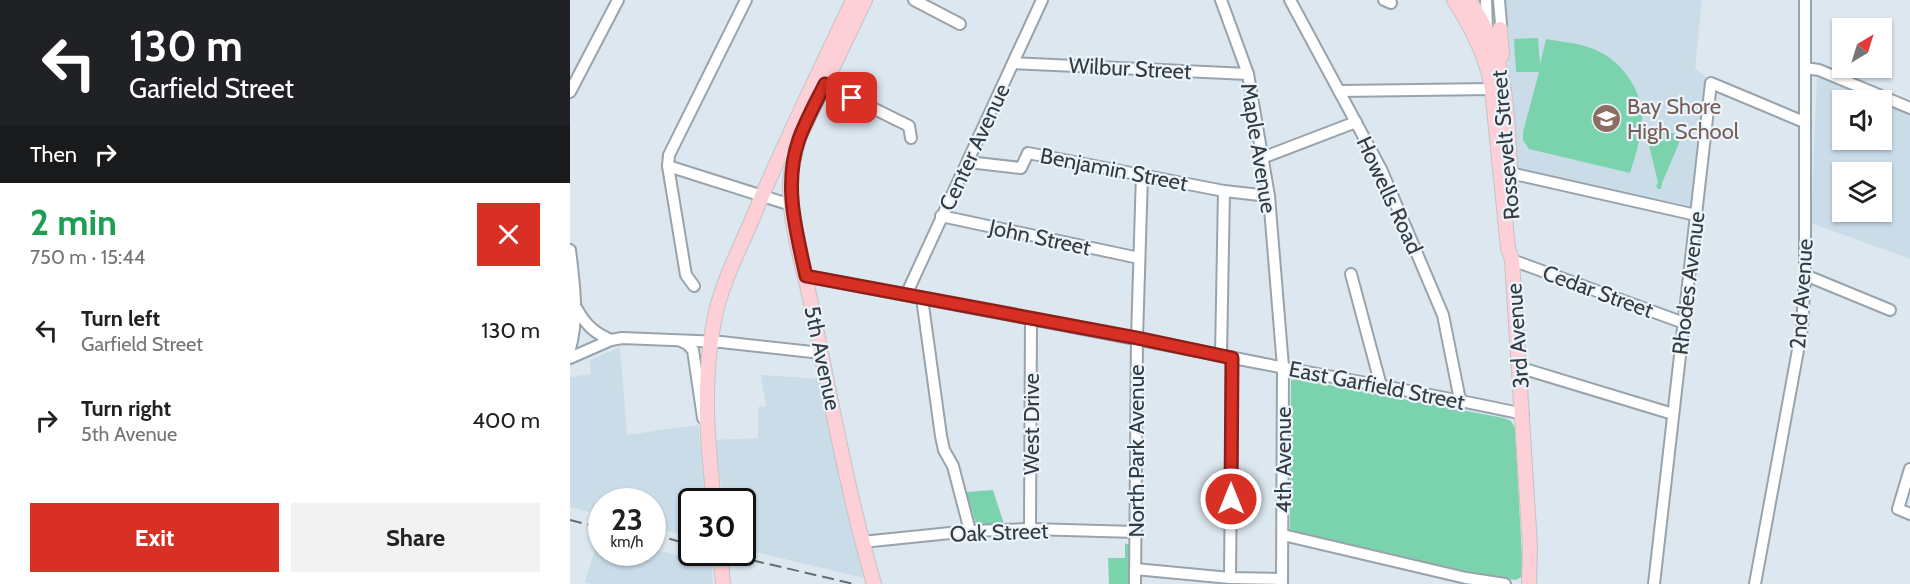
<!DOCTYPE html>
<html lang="en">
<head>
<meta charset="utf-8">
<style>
	:root { --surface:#fff; --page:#f2f2f2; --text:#202124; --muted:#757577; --accent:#d93025 }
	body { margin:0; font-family:Cabin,sans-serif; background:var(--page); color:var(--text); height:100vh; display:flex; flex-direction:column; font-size:22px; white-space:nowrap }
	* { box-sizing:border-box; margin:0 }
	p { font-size:20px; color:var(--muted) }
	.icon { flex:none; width:33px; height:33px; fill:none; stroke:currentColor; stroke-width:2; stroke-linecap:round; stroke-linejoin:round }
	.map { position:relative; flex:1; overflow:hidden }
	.details { display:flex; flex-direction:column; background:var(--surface); width:570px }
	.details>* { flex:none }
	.hud { background:#202124; color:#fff; overflow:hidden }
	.needle { width:39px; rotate:38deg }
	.tools { position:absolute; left:1262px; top:18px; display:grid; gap:12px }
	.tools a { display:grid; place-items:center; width:60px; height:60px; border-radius:0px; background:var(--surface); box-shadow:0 2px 4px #0004; font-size:30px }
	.speed { position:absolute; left:18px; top:488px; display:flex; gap:12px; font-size:30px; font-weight:700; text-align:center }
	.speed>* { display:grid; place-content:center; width:78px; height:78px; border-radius:50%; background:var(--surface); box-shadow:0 2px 4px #0004; line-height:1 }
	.speed small { font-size:15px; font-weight:400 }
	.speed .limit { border:3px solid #111; border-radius:9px; background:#fff; color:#111 }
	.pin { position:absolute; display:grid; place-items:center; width:51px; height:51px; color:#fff; margin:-26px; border-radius:12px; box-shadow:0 3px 9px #0006 }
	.me { position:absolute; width:66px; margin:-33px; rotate:0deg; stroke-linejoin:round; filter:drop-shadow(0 0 4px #0008) }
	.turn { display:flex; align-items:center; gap:21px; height:126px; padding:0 30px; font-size:27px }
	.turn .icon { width:78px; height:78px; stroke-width:2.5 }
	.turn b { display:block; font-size:42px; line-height:51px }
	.then { display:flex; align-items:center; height:57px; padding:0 30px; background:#0003; gap:12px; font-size:22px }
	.round { display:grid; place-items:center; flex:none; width:63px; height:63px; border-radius:0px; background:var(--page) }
	.summary { display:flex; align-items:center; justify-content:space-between; height:102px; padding:0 30px }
	h1 { font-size:36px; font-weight:700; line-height:45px; color:#1e9e55 }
	.primary-button { display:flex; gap:12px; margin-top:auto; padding:12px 30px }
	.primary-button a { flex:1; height:69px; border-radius:0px; background:var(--accent); color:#fff; font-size:24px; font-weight:700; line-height:69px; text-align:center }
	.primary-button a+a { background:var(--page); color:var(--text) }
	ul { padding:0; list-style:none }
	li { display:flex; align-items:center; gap:18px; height:90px; padding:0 30px }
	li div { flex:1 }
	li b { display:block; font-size:22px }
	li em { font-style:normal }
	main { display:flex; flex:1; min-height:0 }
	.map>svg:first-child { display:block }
</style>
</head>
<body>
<main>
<section class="details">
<div class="hud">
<div class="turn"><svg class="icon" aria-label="left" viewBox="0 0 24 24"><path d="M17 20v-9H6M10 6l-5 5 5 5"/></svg><div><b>130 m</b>Garfield Street</div></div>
<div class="then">Then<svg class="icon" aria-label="right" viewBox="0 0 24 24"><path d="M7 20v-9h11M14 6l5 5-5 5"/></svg></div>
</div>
<div class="summary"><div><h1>2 min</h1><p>750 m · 15:44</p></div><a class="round" style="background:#d93025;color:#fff"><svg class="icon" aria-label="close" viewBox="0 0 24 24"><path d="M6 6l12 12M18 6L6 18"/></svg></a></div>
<ul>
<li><svg class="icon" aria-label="left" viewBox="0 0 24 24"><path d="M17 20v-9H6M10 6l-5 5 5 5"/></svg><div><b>Turn left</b><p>Garfield Street</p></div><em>130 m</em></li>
<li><svg class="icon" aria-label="right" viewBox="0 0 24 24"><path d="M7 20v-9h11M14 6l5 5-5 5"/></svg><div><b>Turn right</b><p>5th Avenue</p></div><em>400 m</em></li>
</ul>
<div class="primary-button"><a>Exit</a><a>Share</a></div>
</section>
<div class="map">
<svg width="1340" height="584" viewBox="0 0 1340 584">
	<rect width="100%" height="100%" fill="#dce7ef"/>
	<g fill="#cbdce9" fill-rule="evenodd">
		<polygon points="934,0 1132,0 1125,68 1137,78 1121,206 944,169"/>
		<path d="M 1249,70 L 1340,108 L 1340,259 L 1241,223 L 1247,77 ZM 1272,100 L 1311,100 L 1311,140 L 1272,140 ZM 1272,172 L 1311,172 L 1311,212 L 1272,212 Z"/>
		<polygon points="50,347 57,435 128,425 138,501 122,501 121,537 83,527 82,501 32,501 31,515 0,507 0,377 21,374 20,360"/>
		<polygon points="191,375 251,379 294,578 173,549 172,501 154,501 144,440 188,438 188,407 196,406"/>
		<polygon points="29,536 31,537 32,552 82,552 83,549 141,564 143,584 21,584 15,582"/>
	</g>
	<g fill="#7bd3ad">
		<path d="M 968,38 L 970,64 L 976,39 C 992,42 1011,43 1026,50 C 1053,62 1072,90 1072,119 C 1072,137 1065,156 1060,173 L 959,149 L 953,140 L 953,132 L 969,72 L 946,72 L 944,39 Z"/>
		<polygon points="1082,131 1096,131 1112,136 1092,183 1091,189 1088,189 1086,186 1088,182 1076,133"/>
		<polygon points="727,379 934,418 941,421 945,428 953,576 946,580 872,569 724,532 720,530 721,380"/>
		<polygon points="423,490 434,524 406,524 396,492"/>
		<polygon points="555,543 561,546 560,584 539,584 538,558 555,558"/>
	</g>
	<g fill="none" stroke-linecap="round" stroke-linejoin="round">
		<defs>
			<g id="minor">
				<polyline points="344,0 390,24"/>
				<polyline points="651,0 678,74 699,196 713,367 712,584"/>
				<polyline points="720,0 811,169 873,315 890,400"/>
				<polyline points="814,0 821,3"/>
				<polyline points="916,0 917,30"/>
				<polyline points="927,34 931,24 929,0"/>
				<polyline points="443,63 678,74"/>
				<polyline points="1235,68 1249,70 1340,108"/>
				<polyline points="248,81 339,126 341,138"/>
				<polyline points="769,91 922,89"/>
				<polyline points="0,92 48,0"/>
				<polyline points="692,158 786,122"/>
				<polyline points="398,162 451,168 458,153 654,191 699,196"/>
				<polyline points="98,166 221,205"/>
				<polyline points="940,173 1126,215"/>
				<polyline points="371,216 569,258"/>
				<path d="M 0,250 C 4,283 9,317 0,349"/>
				<polyline points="942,260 1114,323"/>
				<polyline points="781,274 811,386"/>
				<polyline points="1235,275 1320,310"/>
				<path d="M 236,276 C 377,302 518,329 659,357 C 757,377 855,392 953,414"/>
				<polyline points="124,286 116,275 98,166 99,155 176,0"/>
				<polyline points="336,295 472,0"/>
				<polyline points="352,298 371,436 374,450 383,466 400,531"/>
				<path d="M 7,309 C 15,324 24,333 41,340"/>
				<polyline points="111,341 117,344 123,350 133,418"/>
				<polyline points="651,356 654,191"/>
				<polyline points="0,358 41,340 52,338 151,342 251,353"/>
				<polyline points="948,367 1103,414"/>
				<polyline points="1340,469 1328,509 1340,514"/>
				<polyline points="460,529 461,318"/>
				<polyline points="713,535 896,578 935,584"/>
				<polyline points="292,542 400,531 460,529 566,532"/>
				<polyline points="565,569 660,578 712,579"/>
				<polyline points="660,578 662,358"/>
				<polyline points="565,584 567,338 572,174"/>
				<polyline points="1084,584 1141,83 1234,122"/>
				<polyline points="1185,584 1232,328 1235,275 1235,0"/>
			</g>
			<g id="major">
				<path d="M 295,0 L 229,138 C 225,153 221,168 220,183 C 219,225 234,268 242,308 C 261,401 278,494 304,584"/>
				<path d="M 884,0 C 902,28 917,57 922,89 L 938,248 L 942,260 L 960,546 L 959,584"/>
				<path d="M 899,0 C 907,13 915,27 921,41 C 939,85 939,145 941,192"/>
				<polyline points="930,29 932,55"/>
				<path d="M 144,501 C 137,438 132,379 145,316 C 153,279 172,245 186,210 C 216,139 250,70 283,0"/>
				<polyline points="150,552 153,584"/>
			</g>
		</defs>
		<use href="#minor" stroke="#99a3ab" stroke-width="14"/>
		<use href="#major" stroke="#c3c4c5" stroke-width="16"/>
		<use href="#minor" stroke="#fff" stroke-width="10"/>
		<use href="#major" stroke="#fcd0d6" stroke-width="14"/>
		<g stroke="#666c70" stroke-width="2" stroke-dasharray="12 6" stroke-linecap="butt">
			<polyline points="0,520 32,528"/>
			<polyline points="82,534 122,545"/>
			<polyline points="129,552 155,558"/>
			<polyline points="147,552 284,584"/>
		</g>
	</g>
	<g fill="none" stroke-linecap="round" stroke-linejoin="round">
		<defs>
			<path id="route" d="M 282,98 L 255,84 C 246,102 236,120 229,139 C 213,185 226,230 236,276 L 567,338 L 662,358 L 661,499"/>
		</defs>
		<use href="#route" stroke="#8d1f18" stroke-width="15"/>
		<use href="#route" stroke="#d93025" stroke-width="10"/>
	</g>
	<defs>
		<symbol id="school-disc" viewBox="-11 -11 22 22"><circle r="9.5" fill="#8d6e63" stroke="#e9f4fc"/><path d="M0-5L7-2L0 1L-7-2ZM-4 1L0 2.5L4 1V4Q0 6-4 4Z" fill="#fff"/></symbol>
	</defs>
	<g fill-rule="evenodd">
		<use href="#school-disc" x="1020" y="102" width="33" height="33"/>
	</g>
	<g text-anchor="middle" stroke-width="4.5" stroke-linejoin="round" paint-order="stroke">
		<g font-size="22" fill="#363a3d" stroke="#e9f4fc">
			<text transform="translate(560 68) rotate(3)" y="8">Wilbur Street</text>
			<text transform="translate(935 145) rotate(-95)" y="8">Rossevelt Street</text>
			<text transform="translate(404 147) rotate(-65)" y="8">Center Avenue</text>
			<text transform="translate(689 148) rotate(81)" y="8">Maple Avenue</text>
			<text transform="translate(544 169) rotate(11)" y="8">Benjamin Street</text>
			<text transform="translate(820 195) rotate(65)" y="8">Howells Road</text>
			<text transform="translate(470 237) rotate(12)" y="8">John Street</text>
			<text transform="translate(1118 283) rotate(-83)" y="8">Rhodes Avenue</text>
			<text transform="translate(1028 291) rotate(20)" y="8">Cedar Street</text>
			<text transform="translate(1231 294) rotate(-86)" y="8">2nd Avenue</text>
			<text transform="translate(947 336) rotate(-94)" y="8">3rd Avenue</text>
			<text transform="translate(253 358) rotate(78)" y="8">5th Avenue</text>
			<text transform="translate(807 385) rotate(11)" y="8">East Garfield Street</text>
			<text transform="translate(461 424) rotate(-90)" y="8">West Drive</text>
			<text transform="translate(566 451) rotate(-90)" y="8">North Park Avenue</text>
			<text transform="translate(713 460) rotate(-90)" y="8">4th Avenue</text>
			<text transform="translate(429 532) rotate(-2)" y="8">Oak Street</text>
		</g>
		<g font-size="22" fill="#785e54" stroke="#e9f4fc" text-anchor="start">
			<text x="1057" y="114">Bay Shore<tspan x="1057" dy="25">High School</tspan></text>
		</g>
	</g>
</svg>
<div class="tools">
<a><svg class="needle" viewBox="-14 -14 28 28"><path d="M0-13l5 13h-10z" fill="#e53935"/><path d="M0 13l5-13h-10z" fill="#757577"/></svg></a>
<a><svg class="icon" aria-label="sound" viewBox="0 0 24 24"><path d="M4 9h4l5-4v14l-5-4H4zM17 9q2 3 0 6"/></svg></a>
<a><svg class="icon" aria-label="layers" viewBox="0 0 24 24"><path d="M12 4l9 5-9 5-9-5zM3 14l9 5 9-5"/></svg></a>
</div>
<div class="speed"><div>23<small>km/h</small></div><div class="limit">30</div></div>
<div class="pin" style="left:282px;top:98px;background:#d93025"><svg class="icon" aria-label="arrive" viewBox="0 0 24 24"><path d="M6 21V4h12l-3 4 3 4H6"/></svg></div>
<svg class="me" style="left:661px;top:499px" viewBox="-20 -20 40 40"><circle r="17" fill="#d93025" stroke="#fff" stroke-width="3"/><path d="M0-11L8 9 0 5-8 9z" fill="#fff"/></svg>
</div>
</main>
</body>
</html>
